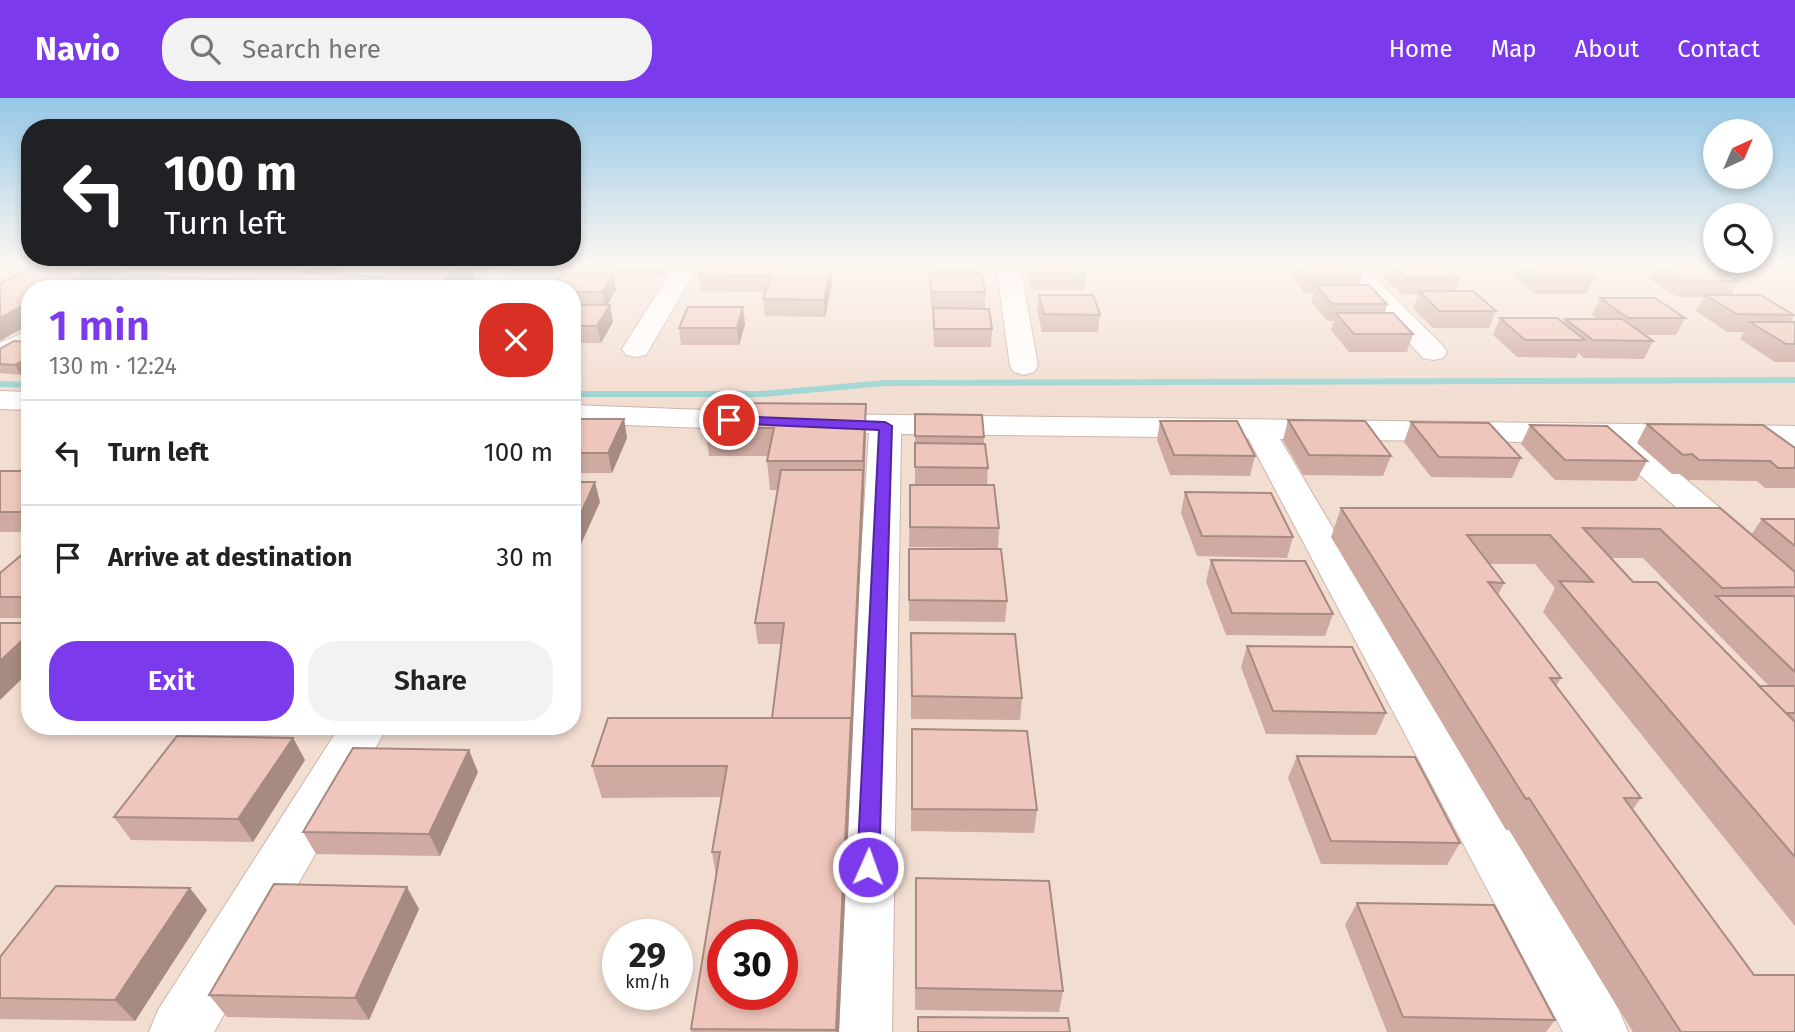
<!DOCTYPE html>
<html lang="en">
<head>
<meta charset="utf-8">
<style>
	:root { --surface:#fff; --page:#f2f2f2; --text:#222; --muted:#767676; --line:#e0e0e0; --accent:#7c3aed }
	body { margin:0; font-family:"Fira Sans",sans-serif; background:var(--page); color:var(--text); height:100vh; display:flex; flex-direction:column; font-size:26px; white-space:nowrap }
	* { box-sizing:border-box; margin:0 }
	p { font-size:23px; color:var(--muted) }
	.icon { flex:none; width:38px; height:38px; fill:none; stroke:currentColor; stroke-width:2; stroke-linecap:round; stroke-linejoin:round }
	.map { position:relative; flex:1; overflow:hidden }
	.side { position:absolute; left:21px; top:182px; width:560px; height:455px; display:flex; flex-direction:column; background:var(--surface); border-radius:28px; box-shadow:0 4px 10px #0003 }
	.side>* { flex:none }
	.banner { position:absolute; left:21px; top:21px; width:560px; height:147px; border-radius:28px; box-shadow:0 4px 10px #0003; background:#202124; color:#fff; overflow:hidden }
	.needle { width:46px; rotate:44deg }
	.buttons { position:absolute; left:1703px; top:21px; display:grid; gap:14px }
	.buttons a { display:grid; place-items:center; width:70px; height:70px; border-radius:50%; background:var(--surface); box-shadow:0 4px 10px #0003; font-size:35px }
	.speed { position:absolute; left:602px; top:821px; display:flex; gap:14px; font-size:35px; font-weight:700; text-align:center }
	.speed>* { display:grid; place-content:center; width:91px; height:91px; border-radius:50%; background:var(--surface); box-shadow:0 4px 10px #0003; line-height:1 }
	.speed small { font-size:18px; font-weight:400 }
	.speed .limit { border:10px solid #d22; background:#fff; color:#111 }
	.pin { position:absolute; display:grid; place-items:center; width:60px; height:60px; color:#fff; margin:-30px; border:4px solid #fff; border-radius:50%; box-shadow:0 2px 7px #0007 }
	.me { position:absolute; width:77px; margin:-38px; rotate:2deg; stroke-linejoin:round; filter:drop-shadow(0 0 5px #0008) }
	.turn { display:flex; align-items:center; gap:24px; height:147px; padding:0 28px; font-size:32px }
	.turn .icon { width:91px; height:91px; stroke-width:2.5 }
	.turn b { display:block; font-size:49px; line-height:60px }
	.round { display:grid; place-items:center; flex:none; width:74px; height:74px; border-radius:28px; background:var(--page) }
	.head { display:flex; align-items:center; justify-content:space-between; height:119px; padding:0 28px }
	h1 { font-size:42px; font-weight:600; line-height:52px; color:var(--accent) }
	.action { display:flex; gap:14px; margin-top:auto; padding:14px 28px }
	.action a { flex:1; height:80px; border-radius:28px; background:var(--accent); color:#fff; font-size:28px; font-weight:600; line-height:80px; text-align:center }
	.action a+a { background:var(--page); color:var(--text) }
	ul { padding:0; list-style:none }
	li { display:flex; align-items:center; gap:21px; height:105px; padding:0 28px; border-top:2px solid var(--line) }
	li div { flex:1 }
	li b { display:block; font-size:26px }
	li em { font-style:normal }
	header { display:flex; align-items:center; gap:42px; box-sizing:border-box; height:98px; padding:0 35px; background:var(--accent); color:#fff }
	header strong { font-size:33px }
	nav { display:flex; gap:38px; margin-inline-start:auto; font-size:24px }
	.search { width:490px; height:63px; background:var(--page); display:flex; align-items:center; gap:18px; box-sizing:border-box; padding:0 24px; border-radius:28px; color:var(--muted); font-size:26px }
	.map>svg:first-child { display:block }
</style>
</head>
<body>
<header>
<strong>Navio</strong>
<div class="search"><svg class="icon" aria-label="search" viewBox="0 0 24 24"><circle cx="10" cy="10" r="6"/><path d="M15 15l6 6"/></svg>Search here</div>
<nav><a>Home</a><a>Map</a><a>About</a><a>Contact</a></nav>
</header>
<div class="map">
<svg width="1795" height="934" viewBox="0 0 1795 934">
	<rect width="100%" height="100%" fill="#fbede3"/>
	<path fill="#f2ddd1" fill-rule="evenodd" d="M 0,167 L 1795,167 L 1795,934 L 0,934 ZM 30,191 L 572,191 L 572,628 L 30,628 ZM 618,836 L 677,836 L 677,896 L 618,896 ZM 723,836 L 782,836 L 782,896 L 723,896 Z"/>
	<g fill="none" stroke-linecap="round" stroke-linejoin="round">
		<g fill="#9fd5d3" fill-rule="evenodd">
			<polygon points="1795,279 1795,285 885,288 763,299 577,299 572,296 577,293 763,293 885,282"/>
			<polygon points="0,283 30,284 30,290 0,289"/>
		</g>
		<defs>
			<g id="minor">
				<polygon points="495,167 521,167 497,191 471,191"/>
				<polygon points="675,167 699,167 646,257 636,259 626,257 622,251"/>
				<polygon points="996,167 1020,167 1038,268 1034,274 1024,277 1014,274 1010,268"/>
				<polygon points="1337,167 1362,167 1443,248 1447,254 1443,260 1433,262 1423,260"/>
				<polygon points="30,232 30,251 0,264 0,245"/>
				<polygon points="0,293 30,294 30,312 0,311"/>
				<polygon points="572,307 759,314 770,316 775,323 770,330 759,332 572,325"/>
				<polygon points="816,316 1795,328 1795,348 1644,346 1795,473 1795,507 1781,503 1604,345 1280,341 1619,912 1628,934 1563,934 1248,340 901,336 892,934 830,934 869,335 816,334 805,332 800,325 805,318"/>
				<polygon points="340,628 388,628 214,934 149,934 158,912"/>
			</g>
		</defs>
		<use href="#minor" stroke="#ceb5ad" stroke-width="2"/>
		<use href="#minor" fill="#fff" fill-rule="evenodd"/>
	</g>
	<g fill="#ceaaa1" fill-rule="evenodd">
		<polygon points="37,167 343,176 342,177 383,179 399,167 487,167 479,174 472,174 475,184 467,191 120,191 115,180 30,191 30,226 0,243 0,185"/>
		<polygon points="612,167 670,167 664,178 614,178"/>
		<polygon points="780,167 780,169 832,186 825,219 765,218 763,201 766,194 701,193 699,177"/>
		<polygon points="931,167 982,167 981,176 985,194 985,211 992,231 991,249 934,249 933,211 931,211 930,192"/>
		<polygon points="1029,167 1083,167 1086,176 1084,192 1032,192 1028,174"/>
		<polygon points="1293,167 1350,167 1361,179 1359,187 1387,206 1385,215 1413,236 1407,254 1349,254 1331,232 1334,223 1327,223 1311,203 1314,195 1304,195 1290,178"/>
		<polygon points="1370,167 1444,167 1460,180 1455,193 1496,213 1489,230 1433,230 1413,210 1418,197 1401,196 1384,179 1386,172 1374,172"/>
		<polygon points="1507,167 1577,167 1594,179 1587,196 1535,196 1513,178 1516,169"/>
		<polygon points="1656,167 1726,167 1722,174 1738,183 1731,197 1794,217 1790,224 1795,224 1795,264 1775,264 1740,241 1744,234 1727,234 1696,213 1704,199 1677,199 1649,181"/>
		<polygon points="613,176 616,192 607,207 610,207 613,224 601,245 572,245 572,191"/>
		<polygon points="1039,197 1100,217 1098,234 1042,234 1037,213"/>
		<polygon points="1600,200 1685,220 1676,237 1645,237 1653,243 1644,261 1584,260 1578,255 1576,260 1517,259 1493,237 1500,220 1563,225 1565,221 1598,221 1592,217"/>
		<polygon points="745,226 739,247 681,247 679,230"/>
		<polygon points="30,244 30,272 21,277 0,275 0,251"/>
		<polygon points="866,306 866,332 839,934 691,934 691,931 716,778 712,754 721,699 602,700 592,668 772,620 782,546 758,546 755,525 778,392 770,392 767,363 768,358 709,358 705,330"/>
		<polygon points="915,316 984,339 984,346 988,370 987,387 999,430 998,450 909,449 910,387 915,387"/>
		<polygon points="572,321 624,321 627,340 612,375 572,375"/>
		<polygon points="1288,322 1391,358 1383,378 1303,377 1283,342"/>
		<polygon points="1160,323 1255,358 1250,378 1170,377 1157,342"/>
		<polygon points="1411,324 1521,360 1512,380 1431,379 1404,344"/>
		<polygon points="1647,326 1795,350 1795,390 1765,390 1757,383 1688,382 1680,376 1672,376 1637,345"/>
		<polygon points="1530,327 1647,363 1636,383 1555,382 1521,346"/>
		<rect x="0" y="373" width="30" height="61"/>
		<polygon points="572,384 600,404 581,446 572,446"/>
		<polygon points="1185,394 1293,439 1287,460 1197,458 1181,415"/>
		<path d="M 1341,410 L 1751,437 L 1762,421 L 1795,421 L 1795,828 L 1543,514 L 1555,490 L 1535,466 L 1490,466 L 1504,485 L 1498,497 L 1561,580 L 1556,588 L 1641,700 L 1633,711 L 1795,934 L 1633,934 L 1509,732 L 1506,732 L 1331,439 ZM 1611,460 L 1643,460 L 1769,588 L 1759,588 L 1633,484 Z"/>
		<polygon points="30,450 30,520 0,520 0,475"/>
		<polygon points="909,451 1007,503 1005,524 909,523"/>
		<polygon points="1211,462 1333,516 1325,538 1226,537 1206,484"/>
		<polygon points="911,535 1022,600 1020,622 911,621"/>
		<polygon points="1247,548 1386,615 1376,637 1266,636 1241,569"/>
		<polygon points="912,631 1037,712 1034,735 911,733"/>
		<polygon points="293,640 305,662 253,744 131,742 114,719"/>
		<polygon points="1297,658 1460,745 1447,767 1321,766 1288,680"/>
		<polygon points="478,674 440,758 316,756 303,734"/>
		<polygon points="915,803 1063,893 1059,914 915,912"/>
		<polygon points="1357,805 1555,922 1546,934 1387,934 1345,827"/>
		<polygon points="419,811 369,922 227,919 209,897"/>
		<polygon points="207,812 135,923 0,921 0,859"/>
	</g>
	<g fill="#a78b83">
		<polygon points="101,167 139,167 113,176 115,180 95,191 56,191"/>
		<polygon points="315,167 340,167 343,176 329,186 302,175"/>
		<polygon points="461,167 470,167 475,184 467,191 432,191"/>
		<polygon points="478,167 487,167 479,174"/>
		<polygon points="662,167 670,167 664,178"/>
		<polygon points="831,170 832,186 825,219 824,202"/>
		<polygon points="613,176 616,192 605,210 602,194"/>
		<polygon points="30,204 30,226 0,243 0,220"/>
		<polygon points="610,207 613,224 601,245 597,228"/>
		<polygon points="743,209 745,226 739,247 737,230"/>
		<polygon points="30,259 30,272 21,277 15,267"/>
		<polygon points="866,306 866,332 864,392 863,363"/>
		<polygon points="624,321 627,340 612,375 608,355"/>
		<polygon points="863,372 864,392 839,934 836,934"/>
		<polygon points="595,384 600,404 581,446 576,426"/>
		<polygon points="30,406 30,429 20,414"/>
		<polygon points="30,535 30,573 0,602 0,563"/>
		<polygon points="293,640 305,662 253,744 238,721"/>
		<polygon points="469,652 478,674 440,758 429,736"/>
		<polygon points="407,789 419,811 369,922 355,900"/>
		<polygon points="190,790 207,812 135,923 115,902"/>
	</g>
	<g fill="#efc6bb" stroke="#a78b83" stroke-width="2" fill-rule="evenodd">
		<polygon points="37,167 101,167 56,191 30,191 30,204 0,220 0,185"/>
		<polygon points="131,167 315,167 302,175 383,179 399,167 461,167 432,191 113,176"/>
		<polygon points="703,167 774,167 773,169 831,170 824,202 763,201 771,178 699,177"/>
		<polygon points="1032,167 1083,167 1086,176 1034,175"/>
		<polygon points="1299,167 1350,167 1361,179 1309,179"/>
		<polygon points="1393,167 1444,167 1460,180 1407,180"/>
		<polygon points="1526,167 1577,167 1594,179 1542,179"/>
		<polygon points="1660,167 1711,167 1738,183 1685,183"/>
		<polygon points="561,176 613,176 602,194 572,194 572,191 550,191"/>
		<polygon points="930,176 982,176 985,194 931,194"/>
		<polygon points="1316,187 1369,187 1387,206 1332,206"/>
		<polygon points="1419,193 1473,193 1496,213 1439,213"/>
		<polygon points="1039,197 1093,197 1100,217 1044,216"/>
		<polygon points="1705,197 1760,197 1794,217 1737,216"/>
		<polygon points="1600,200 1655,200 1685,220 1628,220"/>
		<polygon points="572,207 610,207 597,228 572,228"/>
		<polygon points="688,209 743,209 737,230 679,230"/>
		<polygon points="933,210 989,211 992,231 934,231"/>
		<polygon points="1336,215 1393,215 1413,236 1354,236"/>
		<polygon points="1500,220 1557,220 1585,242 1525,242"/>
		<polygon points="1565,221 1622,221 1653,243 1593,242"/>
		<polygon points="1750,224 1795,224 1795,246 1786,246"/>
		<polygon points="14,243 30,244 30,259 15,267 0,266 0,251"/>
		<polygon points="712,305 866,306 863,363 767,363 774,330 705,330"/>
		<polygon points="915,316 982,317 984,339 915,338"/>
		<polygon points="572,321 624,321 608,355 572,355"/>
		<polygon points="1288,322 1365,323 1391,358 1309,357"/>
		<polygon points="1160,323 1237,323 1255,358 1174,357"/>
		<polygon points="1411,324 1489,325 1521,360 1439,359"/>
		<polygon points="1647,326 1763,327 1795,350 1795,370 1778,370 1770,363 1699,362 1692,356 1683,357"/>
		<polygon points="1530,327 1607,328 1647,363 1565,362"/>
		<polygon points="915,345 985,346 988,370 915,369"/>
		<polygon points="781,372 863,372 851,630 851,620 772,620 784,525 755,525"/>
		<polygon points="0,373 30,373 30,406 20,414 0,414"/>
		<polygon points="572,384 595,384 576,426 572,426"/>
		<polygon points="910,387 994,387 999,430 910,429"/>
		<polygon points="1185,394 1271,395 1293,439 1202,438"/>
		<polygon points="1341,410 1720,410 1795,474 1795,489 1722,490 1660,431 1583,430 1633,484 1657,484 1795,624 1795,759 1559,483 1593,484 1550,437 1467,437 1504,485 1488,484 1561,580 1550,580 1641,700 1624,700 1754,877 1795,877 1795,934 1681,934 1529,700 1526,701"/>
		<polygon points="1762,421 1795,421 1795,448"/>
		<polygon points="30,450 30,499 0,499 0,475"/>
		<polygon points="909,451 1001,451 1007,503 909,502"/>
		<polygon points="1211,462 1305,463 1333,516 1232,515"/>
		<polygon points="1716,498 1795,498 1795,574"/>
		<polygon points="0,525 30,525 30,535 0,563"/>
		<polygon points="911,535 1015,536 1022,600 912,598"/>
		<polygon points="1247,548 1352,549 1386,615 1273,613"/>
		<polygon points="1759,588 1795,588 1795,615 1786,615"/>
		<path d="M 608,620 L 851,620 L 836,932 L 691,931 L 720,754 L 712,754 L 727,668 L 592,668 ZM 723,836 L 782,836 L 782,896 L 723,896 Z"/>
		<polygon points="912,631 1027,633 1037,712 912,711"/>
		<polygon points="177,638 293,640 238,721 114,719"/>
		<polygon points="353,650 469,652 429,736 303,734"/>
		<polygon points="1297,658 1415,659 1460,745 1331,743"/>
		<polygon points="916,780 1049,783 1063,893 916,890"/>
		<polygon points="274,786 407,789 355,900 209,897"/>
		<polygon points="56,788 190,790 115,902 0,900 0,859"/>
		<polygon points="1357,805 1494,807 1555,922 1403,919"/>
		<polygon points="918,919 1068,920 1070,934 918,934"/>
	</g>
	<linearGradient id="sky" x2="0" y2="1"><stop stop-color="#95c7e6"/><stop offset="0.56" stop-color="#fdf7f2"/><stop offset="1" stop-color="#fdf7f2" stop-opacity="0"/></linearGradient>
	<rect width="1795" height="298" fill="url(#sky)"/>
	<polygon fill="#7c3aed" stroke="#51269a" stroke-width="2" points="729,318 885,324 892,328 879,769 876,776 868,778 860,776 857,769 879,332 724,325 722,322"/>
</svg>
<div class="buttons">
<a><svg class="needle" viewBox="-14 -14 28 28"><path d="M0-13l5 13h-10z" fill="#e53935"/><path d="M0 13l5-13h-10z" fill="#767676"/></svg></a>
<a><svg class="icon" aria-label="search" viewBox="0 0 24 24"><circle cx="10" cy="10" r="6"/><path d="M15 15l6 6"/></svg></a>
</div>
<div class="speed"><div>29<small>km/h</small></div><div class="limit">30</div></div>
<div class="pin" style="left:729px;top:322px;background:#d93025"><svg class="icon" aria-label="arrive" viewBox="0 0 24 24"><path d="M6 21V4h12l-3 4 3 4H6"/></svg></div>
<svg class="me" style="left:868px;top:769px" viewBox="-20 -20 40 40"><circle r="17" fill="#7c3aed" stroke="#fff" stroke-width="3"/><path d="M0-11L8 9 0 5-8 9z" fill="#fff"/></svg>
<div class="banner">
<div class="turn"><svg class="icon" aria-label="left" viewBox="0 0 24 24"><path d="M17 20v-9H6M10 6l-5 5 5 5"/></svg><div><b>100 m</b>Turn left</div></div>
</div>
<section class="side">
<div class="head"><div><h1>1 min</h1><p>130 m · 12:24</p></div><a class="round" style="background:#d93025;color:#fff"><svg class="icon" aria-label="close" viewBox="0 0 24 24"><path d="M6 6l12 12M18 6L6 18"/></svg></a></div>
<ul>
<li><svg class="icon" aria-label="left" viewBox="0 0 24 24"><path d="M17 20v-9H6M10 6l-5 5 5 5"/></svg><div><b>Turn left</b></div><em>100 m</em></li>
<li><svg class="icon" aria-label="arrive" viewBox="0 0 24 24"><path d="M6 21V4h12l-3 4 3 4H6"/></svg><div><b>Arrive at destination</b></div><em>30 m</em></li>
</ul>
<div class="action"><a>Exit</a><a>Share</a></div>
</section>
</div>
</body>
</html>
